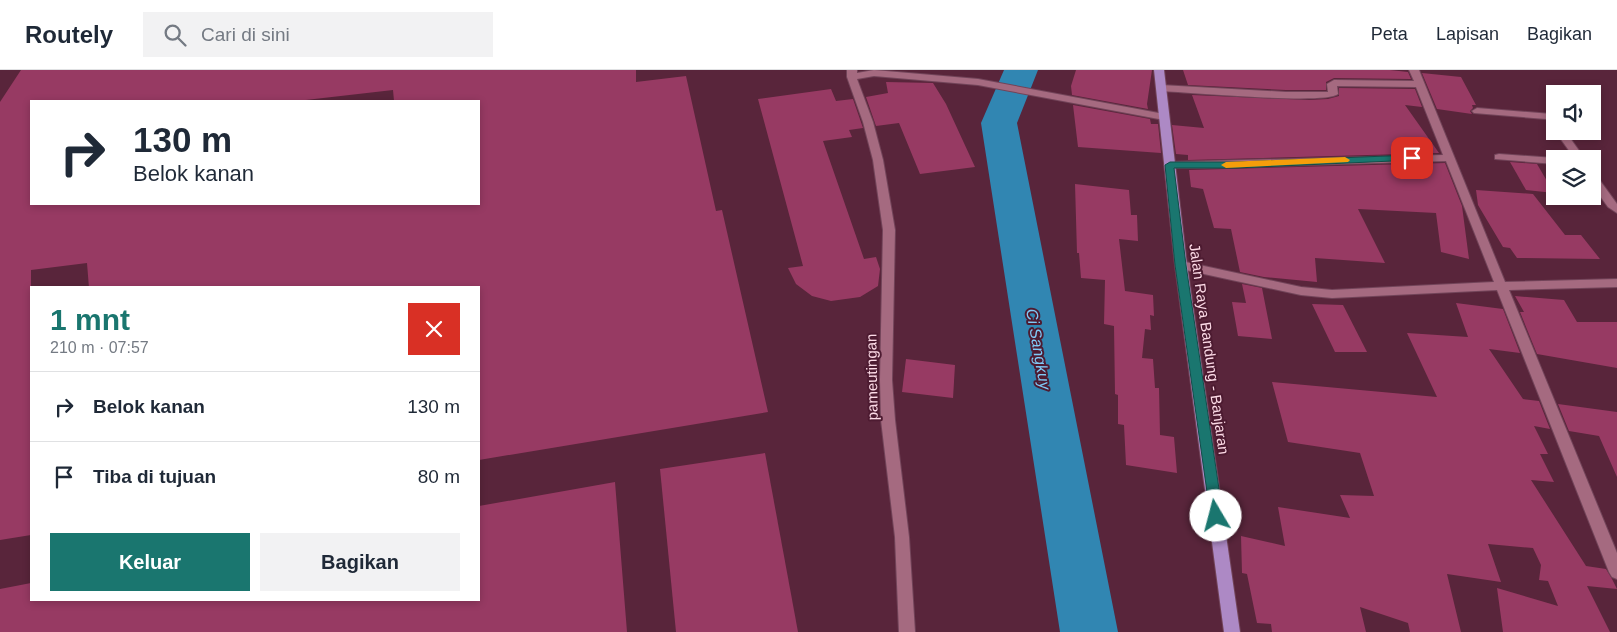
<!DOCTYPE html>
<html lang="id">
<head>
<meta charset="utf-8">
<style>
	:root { --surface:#fff; --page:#f2f2f3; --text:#1f2937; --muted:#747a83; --line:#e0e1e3; --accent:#1a766f }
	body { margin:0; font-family:Arial,sans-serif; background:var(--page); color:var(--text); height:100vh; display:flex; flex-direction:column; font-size:19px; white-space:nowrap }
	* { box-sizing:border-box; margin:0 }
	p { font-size:16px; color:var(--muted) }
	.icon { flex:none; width:28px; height:28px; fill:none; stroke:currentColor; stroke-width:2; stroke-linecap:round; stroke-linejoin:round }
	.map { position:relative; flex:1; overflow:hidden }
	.drawer { position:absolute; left:30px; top:216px; width:450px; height:315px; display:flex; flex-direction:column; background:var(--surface); border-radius:0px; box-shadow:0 2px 8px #0003 }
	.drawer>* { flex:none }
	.guide { position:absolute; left:30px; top:30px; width:450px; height:105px; border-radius:0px; box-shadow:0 2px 8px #0003; background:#fff; color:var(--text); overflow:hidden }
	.tools { position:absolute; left:1546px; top:15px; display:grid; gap:10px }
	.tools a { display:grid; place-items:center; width:55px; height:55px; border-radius:0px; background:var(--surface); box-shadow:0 2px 8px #0003; font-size:25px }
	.pin { position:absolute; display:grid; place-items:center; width:42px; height:42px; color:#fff; margin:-21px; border-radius:10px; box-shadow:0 2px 8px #0006 }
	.me { position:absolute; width:55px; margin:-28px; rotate:352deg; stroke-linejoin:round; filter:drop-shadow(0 0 4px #0008) }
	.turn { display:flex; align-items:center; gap:18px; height:105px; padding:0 20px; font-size:22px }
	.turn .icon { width:65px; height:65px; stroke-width:2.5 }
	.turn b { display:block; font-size:35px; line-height:42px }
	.round { display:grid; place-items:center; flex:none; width:52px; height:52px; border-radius:0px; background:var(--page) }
	.overview { display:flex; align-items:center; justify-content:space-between; height:85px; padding:0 20px }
	h1 { font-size:30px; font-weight:600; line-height:38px; color:var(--accent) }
	.button { display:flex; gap:10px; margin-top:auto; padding:10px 20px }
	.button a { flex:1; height:58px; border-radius:0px; background:var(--accent); color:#fff; font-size:20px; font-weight:600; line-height:58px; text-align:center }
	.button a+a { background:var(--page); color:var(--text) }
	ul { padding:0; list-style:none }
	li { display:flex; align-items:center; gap:15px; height:70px; padding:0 20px; border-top:1px solid var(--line) }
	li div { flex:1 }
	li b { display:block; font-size:19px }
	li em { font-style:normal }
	header { display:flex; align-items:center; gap:30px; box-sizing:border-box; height:70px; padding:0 25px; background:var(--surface); border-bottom:1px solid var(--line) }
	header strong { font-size:24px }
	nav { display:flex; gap:28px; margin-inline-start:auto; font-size:18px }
	.search { width:350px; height:45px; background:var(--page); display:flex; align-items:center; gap:12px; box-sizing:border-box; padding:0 18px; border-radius:0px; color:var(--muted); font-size:19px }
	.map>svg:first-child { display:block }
</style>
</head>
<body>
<header>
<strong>Routely</strong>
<div class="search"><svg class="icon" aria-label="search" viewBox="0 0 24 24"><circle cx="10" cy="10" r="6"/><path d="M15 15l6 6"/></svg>Cari di sini</div>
<nav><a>Peta</a><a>Lapisan</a><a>Bagikan</a></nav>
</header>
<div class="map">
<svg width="1617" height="562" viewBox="0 0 1617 562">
	<rect width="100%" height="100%" fill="#59253b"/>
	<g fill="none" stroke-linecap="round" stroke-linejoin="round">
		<polygon fill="#3186b2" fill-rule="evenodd" points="1004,0 1038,0 1017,53 1118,562 1060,562 981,53"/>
	</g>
	<g fill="#973a63" fill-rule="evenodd">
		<path d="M 21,0 L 636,0 L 636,12 L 686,6 L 716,141 L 722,140 L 768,342 L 479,390 L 479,218 L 89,218 L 87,193 L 31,200 L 31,465 L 0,470 L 0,32 ZM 393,20 L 394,31 L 479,31 L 479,134 L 31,134 L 31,31 L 297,31 Z"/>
		<polygon points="1076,0 1152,0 1147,34 1148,39 1072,25 1071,16"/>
		<polygon points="1183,0 1390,0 1408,2 1411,9 1334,8 1326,12 1326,20 1286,20 1188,15"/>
		<polygon points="1422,3 1461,7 1476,35 1472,35 1473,38 1470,41 1472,44 1437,39"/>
		<polygon points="886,12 933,13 946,34 975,97 920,104 899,53 876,56 866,27 888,23"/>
		<polygon points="1339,18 1415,19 1422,37 1405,35 1439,83 1188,90 1188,85 1176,84 1172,55 1204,58 1192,25 1309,30 1328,29 1339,26"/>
		<polygon points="831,19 836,31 853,29 863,58 849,60 852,67 823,71 864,189 876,187 880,199 878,216 860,227 831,231 812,226 796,214 788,198 803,196 758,29"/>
		<polygon points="1073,35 1150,49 1151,54 1158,54 1161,83 1078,77"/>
		<polygon points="1510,92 1537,94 1554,123 1526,120"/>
		<polygon points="1445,93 1462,136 1469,189 1441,182 1436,143 1358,139 1385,193 1315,188 1317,212 1264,207 1240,202 1231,159 1214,158 1203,119 1191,117 1189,100"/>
		<polygon points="1075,114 1129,120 1131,145 1137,145 1138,171 1119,169 1125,221 1153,225 1154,246 1150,245 1151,260 1145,259 1142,288 1153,289 1155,318 1159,318 1160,365 1174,367 1177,403 1126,395 1124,355 1118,354 1118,325 1115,324 1114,256 1104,254 1105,210 1081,208 1079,183 1077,183"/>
		<polygon points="1476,120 1533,124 1565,165 1581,165 1600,189 1517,188 1510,178 1503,177 1478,135"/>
		<polygon points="1242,214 1262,218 1272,269 1238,266 1232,232 1246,233"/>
		<polygon points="1515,226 1564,230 1577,252 1617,252 1617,298 1537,284 1520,242 1524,242"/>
		<polygon points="1456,233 1503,239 1520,283 1489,279 1523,329 1539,331 1550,359 1534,356 1548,384 1540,384 1554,412 1531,410 1586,496 1606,499 1612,509 1617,519 1587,516 1610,562 1503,562 1497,518 1558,536 1548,511 1539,510 1541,495 1533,478 1488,474 1501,512 1447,504 1461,562 1410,562 1408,553 1360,537 1366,562 1272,562 1271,554 1257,553 1247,504 1242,503 1241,466 1285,476 1278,437 1350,448 1340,425 1374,426 1360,383 1288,372 1272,312 1437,327 1407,263 1468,267"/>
		<polygon points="1312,234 1343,235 1367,282 1335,282"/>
		<polygon points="906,289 955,295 953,328 902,322"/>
		<polygon points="1558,334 1617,342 1617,407 1599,366 1569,361"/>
		<polygon points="765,383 798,562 676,562 660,399"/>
		<polygon points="615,412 627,562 0,562 0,519 31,513 31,530 479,530 479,436"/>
	</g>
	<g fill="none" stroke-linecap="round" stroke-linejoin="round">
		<defs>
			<g id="street">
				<polygon points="847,0 857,0 857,3 874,0 978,9 1164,44 1169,47 1164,50 978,15 874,6 857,9 873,52 883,90 895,160 892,310 895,350 909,467 915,562 899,562 895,467 881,350 880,310 883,160 873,90 863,52 847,7"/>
				<path d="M 1409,0 L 1419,0 L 1505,212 L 1617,209 L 1617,217 L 1509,220 L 1617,483 L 1617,509 L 1612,507 L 1609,502 L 1497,220 L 1332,228 L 1301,225 L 1181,199 L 1175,195 L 1181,191 L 1301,217 L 1332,220 L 1494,212 L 1446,91 L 1204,98 L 1169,98 L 1164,95 L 1169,92 L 1443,85 L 1416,17 L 1337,16 L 1338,24 C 1326,35 1186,22 1161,21 L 1156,18 L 1161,15 L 1286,22 L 1328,22 L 1327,14 L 1334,10 L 1414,11 Z"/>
				<polygon points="1477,38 1552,44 1555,48 1555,58 1552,57 1546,49 1474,43 1472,41"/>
				<polygon points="1555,61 1565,61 1585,89 1575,89"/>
				<polygon points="1499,84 1555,88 1558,89 1555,89 1555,94 1495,89 1495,85"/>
				<polygon points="1592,104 1596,105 1617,134 1617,143 1608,137 1592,115"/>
			</g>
			<polygon id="primary" points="1154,0 1164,0 1187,195 1240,562 1224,562 1175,195"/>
		</defs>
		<use href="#street" stroke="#724459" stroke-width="2"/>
		<use href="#primary" stroke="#724459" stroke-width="2"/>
		<use href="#street" fill="#a56a80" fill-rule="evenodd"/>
		<use href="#primary" fill="#ad89c5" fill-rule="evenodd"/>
	</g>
	<polygon fill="#1a766f" stroke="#114d48" points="1412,85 1416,88 1415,90 1236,98 1174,98 1186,195 1223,446 1221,450 1216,452 1211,450 1175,195 1165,95 1170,92 1236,92"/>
	<polygon fill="#f59e0b" points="1345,87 1350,90 1348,92 1226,98 1221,95 1226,92"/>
	<g text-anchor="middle" stroke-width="4" stroke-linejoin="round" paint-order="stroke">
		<g font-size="15" fill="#fcdae6" stroke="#4d1b31">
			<text transform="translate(1209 279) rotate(82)" y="5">Jalan Raya Bandung - Banjaran</text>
			<text transform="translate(872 307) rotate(-91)" y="5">pameutingan</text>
		</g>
		<g font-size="16" font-style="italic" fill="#80caf6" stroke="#4d1b31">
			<text transform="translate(1039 279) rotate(80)" y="6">Ci Sangkuy</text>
		</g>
	</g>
</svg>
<div class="tools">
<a><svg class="icon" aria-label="sound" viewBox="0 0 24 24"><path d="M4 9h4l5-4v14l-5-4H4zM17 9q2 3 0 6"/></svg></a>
<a><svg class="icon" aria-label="layers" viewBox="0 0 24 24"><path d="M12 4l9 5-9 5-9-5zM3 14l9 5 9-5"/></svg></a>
</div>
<div class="pin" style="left:1412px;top:88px;background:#d93025"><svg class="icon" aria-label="arrive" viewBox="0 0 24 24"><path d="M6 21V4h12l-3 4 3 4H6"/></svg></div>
<svg class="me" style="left:1216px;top:446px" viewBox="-20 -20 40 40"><circle r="19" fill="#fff"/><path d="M0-13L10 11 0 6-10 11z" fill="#1a766f"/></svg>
<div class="guide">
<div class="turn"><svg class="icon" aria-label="right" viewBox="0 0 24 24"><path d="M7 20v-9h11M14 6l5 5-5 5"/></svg><div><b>130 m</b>Belok kanan</div></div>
</div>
<section class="drawer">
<div class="overview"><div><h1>1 mnt</h1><p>210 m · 07:57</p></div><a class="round" style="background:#d93025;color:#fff"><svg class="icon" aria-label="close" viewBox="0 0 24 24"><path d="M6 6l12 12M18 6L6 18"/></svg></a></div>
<ul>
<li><svg class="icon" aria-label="right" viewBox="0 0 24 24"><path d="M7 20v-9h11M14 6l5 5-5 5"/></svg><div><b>Belok kanan</b></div><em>130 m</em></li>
<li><svg class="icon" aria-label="arrive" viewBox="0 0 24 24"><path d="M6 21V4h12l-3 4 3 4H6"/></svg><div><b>Tiba di tujuan</b></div><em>80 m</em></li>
</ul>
<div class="button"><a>Keluar</a><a>Bagikan</a></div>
</section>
</div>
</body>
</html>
